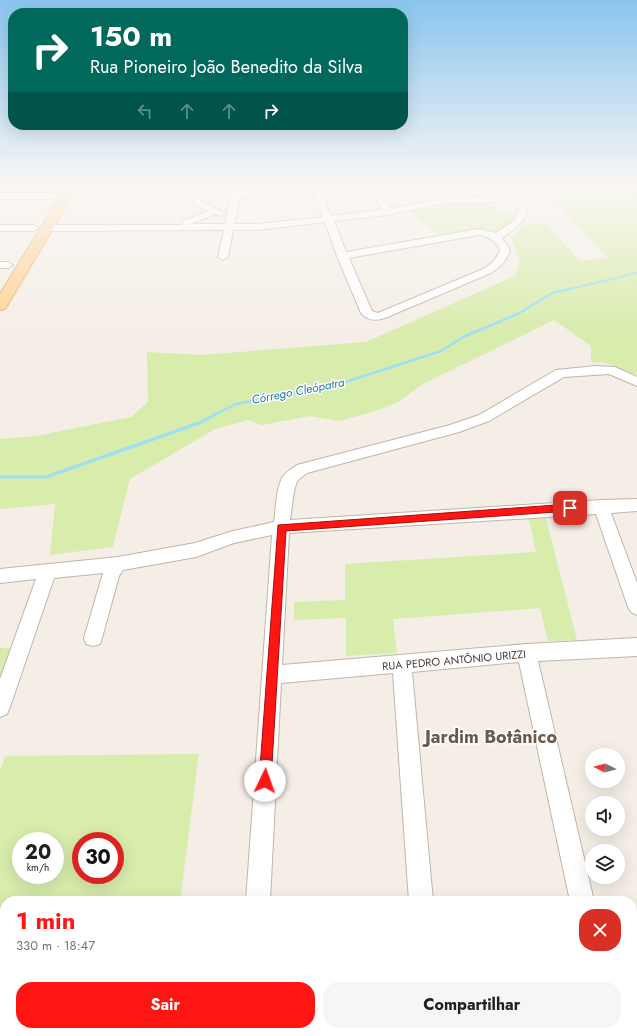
<!DOCTYPE html>
<html lang="pt">
<head>
<meta charset="utf-8">
<style>
	:root { --surface:#fff; --page:#f6f6f6; --text:#202124; --muted:#757577; --accent:#ff1613 }
	body { margin:0; font-family:Jost,sans-serif; background:var(--page); color:var(--text); height:100vh; display:flex; flex-direction:column; font-size:15px; white-space:nowrap }
	* { box-sizing:border-box; margin:0 }
	p { font-size:13px; color:var(--muted) }
	.icon { flex:none; width:22px; height:22px; fill:none; stroke:currentColor; stroke-width:2; stroke-linecap:round; stroke-linejoin:round }
	.map { position:relative; flex:1; overflow:hidden }
	.sheet { position:absolute; left:0px; top:896px; width:637px; height:140px; display:flex; flex-direction:column; background:var(--surface); border-radius:16px 16px 0 0; box-shadow:0 4px 16px #0002 }
	.sheet>* { flex:none }
	.banner { position:absolute; left:8px; top:8px; width:400px; height:122px; border-radius:16px; box-shadow:0 4px 16px #0002; background:#00695c; color:#fff; overflow:hidden }
	.needle { width:26px; rotate:276deg }
	.fabs { position:absolute; left:585px; top:748px; display:grid; gap:8px }
	.fabs a { display:grid; place-items:center; width:40px; height:40px; border-radius:50%; background:var(--surface); box-shadow:0 4px 16px #0002; font-size:20px }
	.speed { position:absolute; left:12px; top:832px; display:flex; gap:8px; font-size:20px; font-weight:700; text-align:center }
	.speed>* { display:grid; place-content:center; width:52px; height:52px; border-radius:50%; background:var(--surface); box-shadow:0 4px 16px #0002; line-height:1 }
	.speed small { font-size:10px; font-weight:400 }
	.speed .limit { border:6px solid #d22; background:#fff; color:#111 }
	.pin { position:absolute; display:grid; place-items:center; width:34px; height:34px; color:#fff; margin:-17px; border-radius:8px; box-shadow:0 2px 6px #0006 }
	.me { position:absolute; width:44px; margin:-22px; rotate:3deg; stroke-linejoin:round; filter:drop-shadow(0 0 3px #0008) }
	.turn { display:flex; align-items:center; gap:14px; height:84px; padding:0 16px; font-size:18px }
	.turn .icon { width:52px; height:52px; stroke-width:2.5 }
	.turn b { display:block; font-size:28px; line-height:34px }
	.lanes { display:flex; align-items:center; height:38px; padding:0 16px; background:#0003; justify-content:center; gap:20px; direction:ltr }
	.lanes .off { opacity:.35 }
	.round { display:grid; place-items:center; flex:none; width:42px; height:42px; border-radius:16px; background:var(--page) }
	.headline { display:flex; align-items:center; justify-content:space-between; height:68px; padding:0 16px }
	h1 { font-size:24px; font-weight:700; line-height:30px; color:var(--accent) }
	.cta { display:flex; gap:8px; margin-top:auto; padding:8px 16px }
	.cta a { flex:1; height:46px; border-radius:16px; background:var(--accent); color:#fff; font-size:16px; font-weight:700; line-height:46px; text-align:center }
	.cta a+a { background:var(--page); color:var(--text) }
	.map>svg:first-child { display:block }
</style>
</head>
<body>
<div class="map">
<svg width="637" height="1036" viewBox="0 0 637 1036">
	<rect width="100%" height="100%" fill="#f4eee6"/>
	<g fill="#d8ecac" fill-rule="evenodd">
		<polygon points="540,188 637,188 637,375 606,363 591,362 591,346 554,320 421,385 400,401 379,410 339,421 310,416 262,425 248,420 215,429 130,479 113,547 50,555 55,504 0,509 0,439 36,436 131,417 148,402 147,352 201,355 366,342 515,276 520,260 511,238 524,224 546,223 579,261 609,258"/>
		<polygon points="491,203 502,214 511,213 516,217 508,228 496,234 488,229 442,237 409,212 439,205"/>
		<polygon points="546,518 577,640 548,641 540,608 393,619 397,653 346,656 346,618 294,620 294,602 345,600 345,564 536,552 529,519"/>
		<polygon points="0,648 12,648 0,679"/>
		<path d="M 199,754 L 180,901 L 5,901 L 5,1031 L 163,1031 L 163,1036 L 0,1036 L 0,771 L 5,756 ZM 21,841 L 55,841 L 55,875 L 21,875 ZM 81,841 L 115,841 L 115,875 L 81,875 Z"/>
	</g>
	<g fill="none" stroke-linecap="round" stroke-linejoin="round">
		<polyline stroke="#9edef6" stroke-width="2" points="570,289 637,273"/>
		<polyline stroke="#9edef6" stroke-width="2.5" points="212,416 236,404 333,386 441,351 465,336 518,314 552,293 574,288"/>
		<polyline stroke="#9edef6" stroke-width="3" points="0,477 46,477 199,423 214,415"/>
		<defs>
			<g id="minor">
				<polygon points="108,188 118,188 119,189 115,192"/>
				<path d="M 233,188 L 241,188 L 241,192 L 292,188 L 320,188 L 331,216 L 382,210 L 370,188 L 378,188 L 391,209 L 434,200 L 426,188 L 434,188 L 442,198 L 498,196 L 502,199 L 498,202 L 439,204 L 388,215 L 334,221 L 346,252 L 479,229 L 496,233 L 515,220 L 519,209 L 522,208 L 527,211 C 523,225 513,230 502,238 L 510,250 C 507,261 500,267 491,273 L 385,318 C 376,321 368,321 361,313 L 337,256 L 325,222 L 257,230 L 233,230 L 228,257 L 223,260 L 218,257 L 224,230 L 46,231 L 41,228 L 46,225 L 182,225 L 183,221 L 208,211 L 194,204 L 193,202 L 197,199 L 225,213 L 220,216 L 215,214 L 191,224 L 225,224 ZM 313,191 L 323,217 L 257,224 L 234,224 L 240,197 ZM 479,235 C 489,236 496,241 500,250 C 497,259 491,264 483,269 L 378,313 L 372,311 L 349,258 Z"/>
				<polygon points="0,193 55,193 59,196 55,199 0,199"/>
				<polygon points="0,225 34,225 39,228 34,231 0,231"/>
				<polygon points="0,262 8,262 13,265 8,268 0,268"/>
				<path d="M 596,366 L 615,367 L 637,377 L 637,386 L 609,374 L 564,377 L 489,421 L 459,432 L 307,473 L 297,481 L 294,491 L 290,520 L 601,500 L 637,499 L 637,511 L 611,513 L 637,583 L 637,615 L 631,612 L 628,607 L 596,514 L 289,533 L 282,665 L 527,644 L 637,638 L 637,656 L 538,661 L 594,901 L 570,901 L 519,662 L 412,672 L 433,901 L 409,901 L 393,673 L 281,683 L 270,901 L 246,901 L 272,535 L 234,543 L 196,557 L 123,570 L 119,576 L 102,638 L 100,644 L 93,646 L 86,644 L 84,638 L 103,573 L 54,578 L 10,707 L 7,714 L 0,717 L 0,679 L 36,579 L 0,583 L 0,569 L 118,557 L 195,543 L 233,531 L 274,522 C 276,510 276,485 284,475 C 287,471 293,468 297,465 L 450,425 L 479,415 L 556,370 Z"/>
				<rect x="235" y="1031" width="28" height="5"/>
				<rect x="418" y="1031" width="28" height="5"/>
				<polygon points="597,1031 625,1031 626,1036 598,1036"/>
			</g>
			<polygon id="major" points="65,188 77,188 7,306 5,309 0,310 0,294"/>
		</defs>
		<use href="#minor" stroke="#c1b5a8" stroke-width="2"/>
		<use href="#major" stroke="#edad5c" stroke-width="2"/>
		<use href="#minor" fill="#fff" fill-rule="evenodd"/>
		<use href="#major" fill="#ffd295" fill-rule="evenodd"/>
	</g>
	<linearGradient id="sky" x2="0" y2="1"><stop stop-color="#8ac5ee"/><stop offset="0.56" stop-color="#faf7f4"/><stop offset="1" stop-color="#faf7f4" stop-opacity="0"/></linearGradient>
	<rect width="637" height="333" fill="url(#sky)"/>
	<polygon fill="#ff1613" stroke="#a60e0c" points="570,504 575,508 570,511 286,531 271,781 270,785 265,787 261,785 259,781 278,525"/>
	<g text-anchor="middle" stroke-width="3" stroke-linejoin="round" paint-order="stroke">
		<g font-size="11" fill="#483e35" stroke="#fff">
			<text transform="translate(454 660) rotate(-5)" y="4">RUA PEDRO ANTÔNIO URIZZI</text>
		</g>
		<g font-size="12" font-style="italic" fill="#227ea2" stroke="#fff">
			<text transform="translate(298 391) rotate(-11)" y="4">Córrego Cleópatra</text>
		</g>
		<g font-size="18" font-weight="bold" fill="#6b5a4b" stroke="#fff">
			<text x="491" y="743">Jardim Botânico</text>
		</g>
	</g>
</svg>
<div class="fabs">
<a><svg class="needle" viewBox="-14 -14 28 28"><path d="M0-13l5 13h-10z" fill="#e53935"/><path d="M0 13l5-13h-10z" fill="#757577"/></svg></a>
<a><svg class="icon" aria-label="sound" viewBox="0 0 24 24"><path d="M4 9h4l5-4v14l-5-4H4zM17 9q2 3 0 6"/></svg></a>
<a><svg class="icon" aria-label="layers" viewBox="0 0 24 24"><path d="M12 4l9 5-9 5-9-5zM3 14l9 5 9-5"/></svg></a>
</div>
<div class="speed"><div>20<small>km/h</small></div><div class="limit">30</div></div>
<div class="pin" style="left:570px;top:508px;background:#d93025"><svg class="icon" aria-label="arrive" viewBox="0 0 24 24"><path d="M6 21V4h12l-3 4 3 4H6"/></svg></div>
<svg class="me" style="left:265px;top:781px" viewBox="-20 -20 40 40"><circle r="19" fill="#fff"/><path d="M0-13L10 11 0 6-10 11z" fill="#ff1613"/></svg>
<div class="banner">
<div class="turn"><svg class="icon" aria-label="right" viewBox="0 0 24 24"><path d="M7 20v-9h11M14 6l5 5-5 5"/></svg><div><b>150 m</b>Rua Pioneiro João Benedito da Silva</div></div>
<div class="lanes"><svg class="icon off" aria-label="left" viewBox="0 0 24 24"><path d="M17 20v-9H6M10 6l-5 5 5 5"/></svg><svg class="icon off" aria-label="ahead" viewBox="0 0 24 24"><path d="M12 20V5M6 11l6-6 6 6"/></svg><svg class="icon off" aria-label="ahead" viewBox="0 0 24 24"><path d="M12 20V5M6 11l6-6 6 6"/></svg><svg class="icon" aria-label="right" viewBox="0 0 24 24"><path d="M7 20v-9h11M14 6l5 5-5 5"/></svg></div>
</div>
<section class="sheet">
<div class="headline"><div><h1>1 min</h1><p>330 m · 18:47</p></div><a class="round" style="background:#d93025;color:#fff"><svg class="icon" aria-label="close" viewBox="0 0 24 24"><path d="M6 6l12 12M18 6L6 18"/></svg></a></div>
<div class="cta"><a>Sair</a><a>Compartilhar</a></div>
</section>
</div>
</body>
</html>
